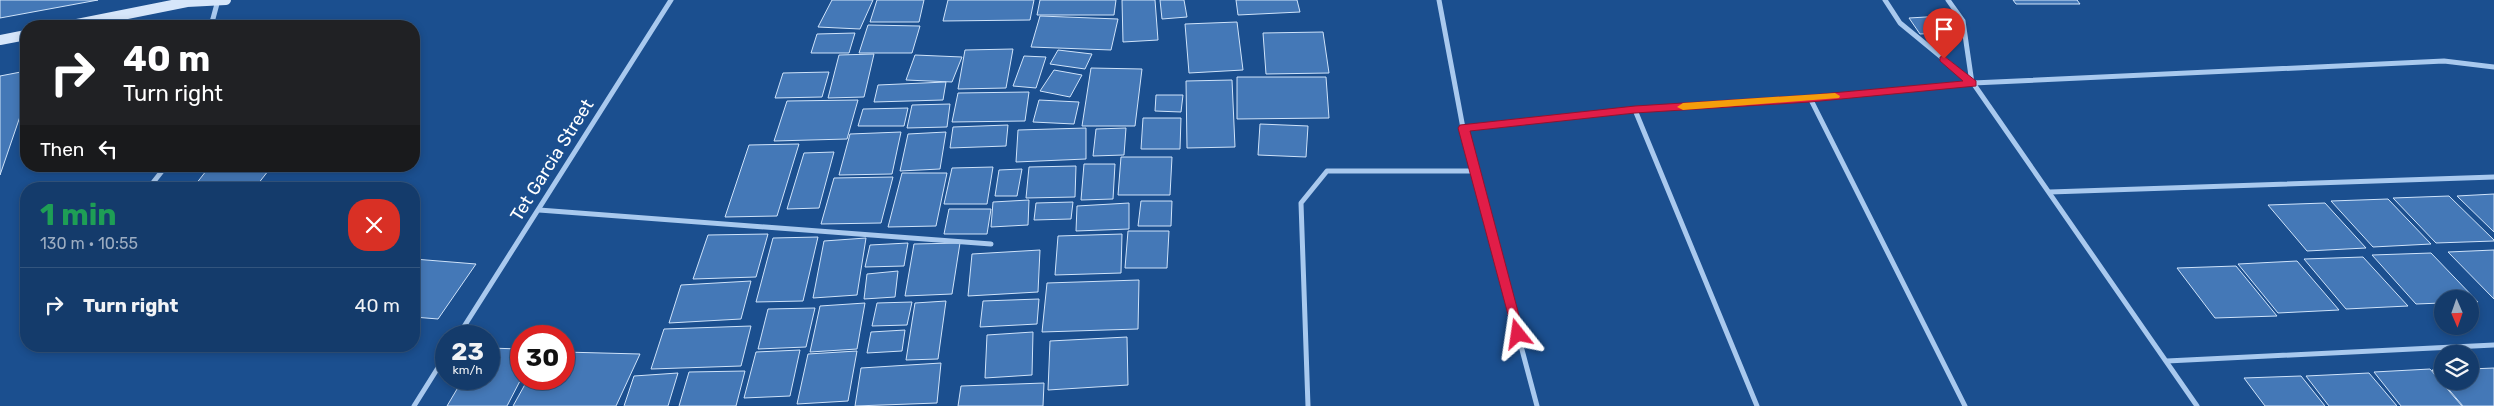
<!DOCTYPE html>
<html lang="en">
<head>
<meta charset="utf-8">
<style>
	:root { --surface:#143b6b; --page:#1d4271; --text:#f1f3f6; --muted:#9dadc1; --line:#33557e }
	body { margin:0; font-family:Rubik,sans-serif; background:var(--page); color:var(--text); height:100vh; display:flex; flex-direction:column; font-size:19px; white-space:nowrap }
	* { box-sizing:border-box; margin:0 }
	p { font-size:16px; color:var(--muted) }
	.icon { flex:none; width:28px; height:28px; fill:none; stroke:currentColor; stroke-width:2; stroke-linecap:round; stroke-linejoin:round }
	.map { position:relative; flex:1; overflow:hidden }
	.side { position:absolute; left:20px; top:182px; width:400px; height:170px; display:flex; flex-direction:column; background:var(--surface); border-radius:20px; box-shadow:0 2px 8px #0003,0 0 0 1px var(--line) }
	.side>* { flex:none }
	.hud { position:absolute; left:20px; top:20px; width:400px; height:152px; border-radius:20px; box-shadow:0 2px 8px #0003,0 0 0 1px var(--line); background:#202124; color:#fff; overflow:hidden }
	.needle { width:32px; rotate:178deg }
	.controls { position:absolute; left:2434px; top:290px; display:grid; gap:10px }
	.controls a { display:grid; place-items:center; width:45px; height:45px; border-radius:50%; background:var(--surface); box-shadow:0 2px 8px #0003,0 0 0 1px var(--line); font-size:25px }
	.speed { position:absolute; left:435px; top:325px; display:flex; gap:10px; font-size:25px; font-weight:700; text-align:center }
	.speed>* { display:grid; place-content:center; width:65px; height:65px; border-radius:50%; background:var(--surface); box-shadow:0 2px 8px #0003,0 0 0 1px var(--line); line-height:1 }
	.speed small { font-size:12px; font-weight:400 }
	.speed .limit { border:8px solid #d22; background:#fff; color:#111 }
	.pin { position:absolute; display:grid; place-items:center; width:42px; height:42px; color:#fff; margin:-51px -21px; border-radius:50% 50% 50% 0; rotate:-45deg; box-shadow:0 0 5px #0007 }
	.pin .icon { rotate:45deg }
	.me { position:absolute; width:55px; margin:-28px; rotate:345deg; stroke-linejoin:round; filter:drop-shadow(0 0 4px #0008) }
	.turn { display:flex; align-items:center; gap:18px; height:105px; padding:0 20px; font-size:22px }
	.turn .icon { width:65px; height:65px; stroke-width:2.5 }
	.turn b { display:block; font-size:35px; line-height:42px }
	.then { display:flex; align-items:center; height:48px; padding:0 20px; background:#0003; gap:10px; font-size:19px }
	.round { display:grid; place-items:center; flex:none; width:52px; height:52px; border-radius:20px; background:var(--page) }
	.overview { display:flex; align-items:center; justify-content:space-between; height:85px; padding:0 20px }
	h1 { font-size:30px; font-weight:700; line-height:38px; color:#1e9e55 }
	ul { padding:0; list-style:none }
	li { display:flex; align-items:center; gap:15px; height:75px; padding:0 20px; border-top:1px solid var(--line) }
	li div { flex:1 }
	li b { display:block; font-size:19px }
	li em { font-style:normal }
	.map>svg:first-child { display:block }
</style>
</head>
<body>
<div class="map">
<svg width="2494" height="406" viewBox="0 0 2494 406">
	<rect width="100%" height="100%" fill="#1b4f8f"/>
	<g fill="#4478b7" stroke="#cfe3fa">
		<polygon points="0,0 98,0 0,18"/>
		<polygon points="832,0 873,0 860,29 818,27"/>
		<polygon points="877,0 924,0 919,22 870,22"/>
		<polygon points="948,0 1034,0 1030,20 943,21"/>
		<polygon points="1040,0 1116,0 1114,15 1037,15"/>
		<polygon points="1122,0 1155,0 1158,40 1123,42"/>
		<polygon points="1160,0 1184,0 1187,17 1162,19"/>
		<polygon points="1236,0 1297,0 1300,12 1238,15"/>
		<polygon points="2013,0 2077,0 2080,4 2016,4"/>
		<polygon points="1040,16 1118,19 1111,50 1031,47"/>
		<polygon points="1943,16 1955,32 1920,34 1909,18"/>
		<polygon points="1237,22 1243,70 1189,73 1185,24"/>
		<polygon points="868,25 920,26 912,53 859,53"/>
		<polygon points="1323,32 1329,73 1266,74 1263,33"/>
		<polygon points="855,33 849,53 811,53 817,34"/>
		<polygon points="1013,49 1006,88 958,89 965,50"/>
		<polygon points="1058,50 1092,54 1085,69 1050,64"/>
		<polygon points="874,54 864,97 828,98 839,55"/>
		<polygon points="915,55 962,57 952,82 906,80"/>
		<polygon points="1024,56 1046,57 1036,88 1013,86"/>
		<polygon points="1091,68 1142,69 1135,126 1082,126"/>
		<polygon points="1054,70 1082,75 1070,97 1040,91"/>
		<polygon points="26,71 26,99 0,175 0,76"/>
		<polygon points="829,72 822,97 775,98 783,73"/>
		<polygon points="1237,77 1326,77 1329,118 1237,119"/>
		<polygon points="1232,80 1235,147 1187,148 1186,81"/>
		<polygon points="946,82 943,100 874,102 878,85"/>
		<polygon points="1029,92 1025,121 952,122 958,93"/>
		<polygon points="1156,95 1183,95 1181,112 1155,111"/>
		<polygon points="858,100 847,139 774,141 787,101"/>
		<polygon points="1039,100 1079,102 1074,124 1033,122"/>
		<polygon points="950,104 947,127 907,128 912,105"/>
		<polygon points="908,108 904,126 858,126 863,109"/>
		<polygon points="1143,118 1181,118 1180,149 1141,149"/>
		<polygon points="1260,124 1308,126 1306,157 1258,155"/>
		<polygon points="1008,125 1006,146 950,148 953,127"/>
		<polygon points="1086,128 1086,159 1016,162 1018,130"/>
		<polygon points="1126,128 1124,155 1093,156 1096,129"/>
		<polygon points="901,132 892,174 839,175 850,134"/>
		<polygon points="946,132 940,169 900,171 908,134"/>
		<polygon points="799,144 777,216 725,217 749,145"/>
		<polygon points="834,152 819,208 787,209 804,153"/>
		<polygon points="1121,157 1172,157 1170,195 1118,195"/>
		<polygon points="1084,164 1115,164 1113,199 1081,200"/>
		<polygon points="210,166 272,166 254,189 192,189"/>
		<polygon points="1076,166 1075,197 1026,198 1029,167"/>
		<polygon points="993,167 987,204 944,204 952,168"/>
		<polygon points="1022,169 1017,196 995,196 999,170"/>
		<polygon points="902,173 947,173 936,226 888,227"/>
		<polygon points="893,177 881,223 821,224 834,178"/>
		<polygon points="2494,194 2494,232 2457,196"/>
		<polygon points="2449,196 2494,240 2494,241 2436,243 2393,198"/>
		<polygon points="2388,199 2431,244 2373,247 2331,201"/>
		<polygon points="1029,200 1028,225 991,227 993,202"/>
		<polygon points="1141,201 1172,201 1171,226 1138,226"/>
		<polygon points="1073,202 1071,219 1034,220 1036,203"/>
		<polygon points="1129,203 1129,229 1076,231 1077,206"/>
		<polygon points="2325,203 2366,248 2307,251 2268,205"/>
		<polygon points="949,209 991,209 987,234 944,234"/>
		<polygon points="1128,231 1169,231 1167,268 1125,268"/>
		<polygon points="768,234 756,277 693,279 708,235"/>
		<polygon points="1122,234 1121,273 1055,275 1058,236"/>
		<polygon points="818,237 803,301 756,302 773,238"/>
		<polygon points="866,238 857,295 813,298 824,241"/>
		<polygon points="908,243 904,266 865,267 870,245"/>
		<polygon points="960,243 952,294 905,296 914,244"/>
		<polygon points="1040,250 1038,292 968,296 972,254"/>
		<polygon points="2494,250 2494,299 2448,252"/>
		<polygon points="2431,253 2478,302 2470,302 2470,299 2442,299 2442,303 2416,304 2372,255"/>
		<polygon points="2363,257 2408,306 2346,309 2304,259"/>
		<polygon points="414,259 476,264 438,319 414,317"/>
		<polygon points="2297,261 2339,310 2278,313 2238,264"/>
		<polygon points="2236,266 2277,316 2215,318 2177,268"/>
		<polygon points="898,271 895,297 864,299 867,274"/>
		<polygon points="1139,280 1138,329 1042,332 1047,283"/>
		<polygon points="751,281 741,319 669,323 681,285"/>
		<polygon points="1039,299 1037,324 980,327 983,301"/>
		<polygon points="946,301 938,359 906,360 915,303"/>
		<polygon points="912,302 907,325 872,326 877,303"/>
		<polygon points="865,303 857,349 810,352 820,306"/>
		<polygon points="815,308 806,347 758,349 768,309"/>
		<polygon points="751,326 741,366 651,369 664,329"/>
		<polygon points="905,330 902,351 867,353 871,332"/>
		<polygon points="1033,332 1032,375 985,378 987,335"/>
		<polygon points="1127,337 1128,385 1048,390 1050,341"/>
		<polygon points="489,348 521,349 521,379 507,406 447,406 463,379 489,379"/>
		<polygon points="800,350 790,396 744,398 756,352"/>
		<polygon points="857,351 848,401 797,404 808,354"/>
		<polygon points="564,352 640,354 616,406 513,406 528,379 564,379"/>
		<polygon points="941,363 937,403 855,406 861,368"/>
		<polygon points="2494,368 2494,406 2463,406 2432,370 2442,370 2442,381 2470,381 2470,369"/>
		<polygon points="2430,369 2462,406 2401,406 2374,372"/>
		<polygon points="745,371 736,406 679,406 689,372"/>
		<polygon points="678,373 668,406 624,406 634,376"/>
		<polygon points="2369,373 2397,406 2329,406 2306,376"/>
		<polygon points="2301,376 2325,406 2265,406 2244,378"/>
		<polygon points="1044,383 1043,406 958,406 961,386"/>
	</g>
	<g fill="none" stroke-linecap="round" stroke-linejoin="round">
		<g stroke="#a9c9ee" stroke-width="5">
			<polyline points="1439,0 1463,128 1537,406"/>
			<polyline points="1885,0 1900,23 1973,83 2197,406"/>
			<polyline points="1948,0 1963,21 1972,83"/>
			<polyline points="211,26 218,0"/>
			<polyline points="1810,98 1965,406"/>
			<polyline points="1635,110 1757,406"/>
			<polyline points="1463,128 1635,110 1810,98 1973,83 2444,61 2494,67"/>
			<polyline points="148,189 166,166"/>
			<polyline points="2050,192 2494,177"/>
			<polyline points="539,210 991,244"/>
			<polyline points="458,336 671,0"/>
			<polyline points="2167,361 2494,345"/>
			<polyline points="414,406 446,355"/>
			<polyline points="1308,406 1301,203 1327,171 1475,171"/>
		</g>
		<g stroke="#d6e6fa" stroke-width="10">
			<polyline points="67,26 187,2 226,0"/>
			<polyline points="0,40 26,35"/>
		</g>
	</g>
	<polygon fill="#e11d48" stroke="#92132f" points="1944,56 1976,81 1976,86 1810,102 1635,113 1470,131 1524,334 1523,337 1514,337 1458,128 1460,125 1635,106 1810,95 1963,81 1940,61 1940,57"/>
	<polygon fill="#f59e0b" points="1835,93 1840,96 1839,98 1683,110 1677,107 1683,103"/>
	<g text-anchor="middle" stroke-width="4" stroke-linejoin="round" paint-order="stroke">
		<g font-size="18" fill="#fff" stroke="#1b4f8f">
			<text transform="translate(552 160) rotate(-58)" y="6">Tet Garcia Street</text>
		</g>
	</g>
</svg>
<div class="controls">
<a><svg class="needle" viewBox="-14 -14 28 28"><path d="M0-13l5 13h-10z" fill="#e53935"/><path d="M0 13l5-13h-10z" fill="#9dadc1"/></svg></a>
<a><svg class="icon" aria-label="layers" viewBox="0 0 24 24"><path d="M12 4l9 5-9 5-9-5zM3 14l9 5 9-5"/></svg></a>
</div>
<div class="speed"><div>23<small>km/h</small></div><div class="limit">30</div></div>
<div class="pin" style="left:1944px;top:59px;background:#d93025"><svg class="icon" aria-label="arrive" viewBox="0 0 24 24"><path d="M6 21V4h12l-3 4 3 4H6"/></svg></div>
<svg class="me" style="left:1518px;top:334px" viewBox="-20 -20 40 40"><path d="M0-17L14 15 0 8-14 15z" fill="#e11d48" stroke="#fff" stroke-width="4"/></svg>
<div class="hud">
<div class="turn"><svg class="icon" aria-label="right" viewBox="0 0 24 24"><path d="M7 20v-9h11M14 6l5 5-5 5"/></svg><div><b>40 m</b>Turn right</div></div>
<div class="then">Then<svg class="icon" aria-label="left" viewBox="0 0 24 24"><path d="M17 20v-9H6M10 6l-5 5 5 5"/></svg></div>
</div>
<section class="side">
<div class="overview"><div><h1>1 min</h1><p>130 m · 10:55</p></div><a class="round" style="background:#d93025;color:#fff"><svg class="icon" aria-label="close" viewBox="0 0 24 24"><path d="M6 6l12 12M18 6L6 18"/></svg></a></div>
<ul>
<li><svg class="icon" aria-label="right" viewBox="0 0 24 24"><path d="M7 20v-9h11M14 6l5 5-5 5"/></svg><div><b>Turn right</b></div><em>40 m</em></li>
</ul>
</section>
</div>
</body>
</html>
